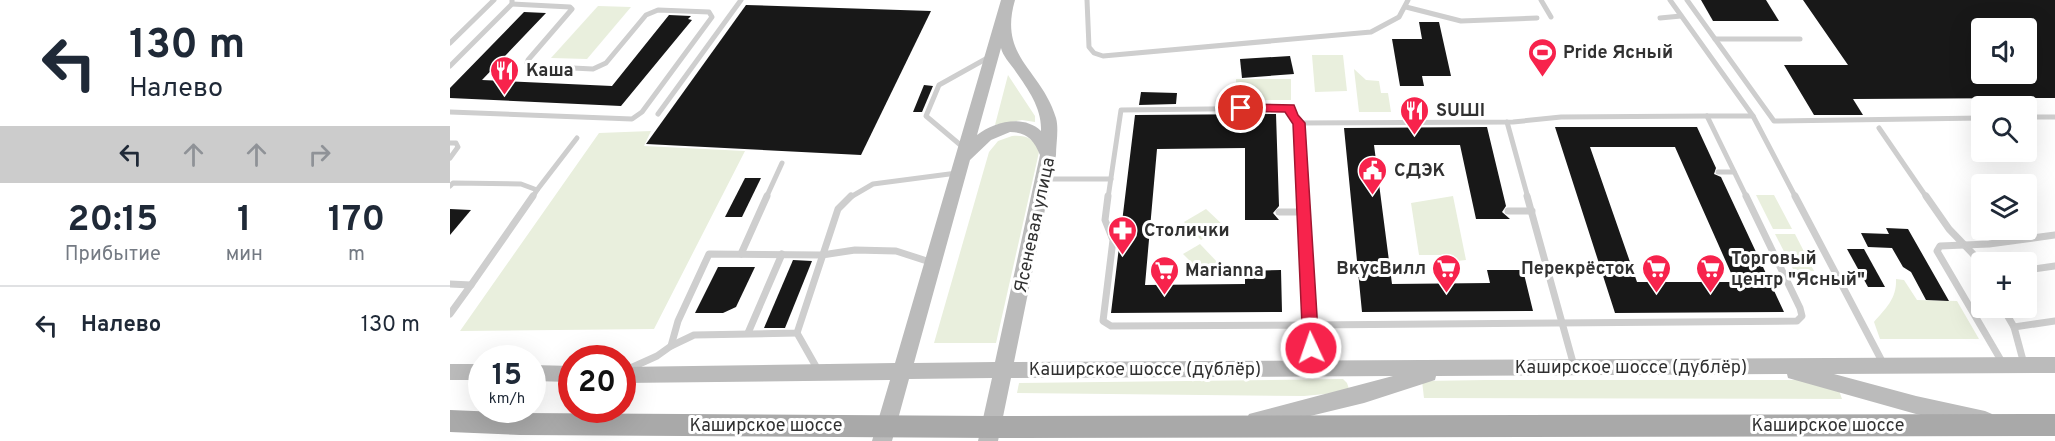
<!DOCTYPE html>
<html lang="ru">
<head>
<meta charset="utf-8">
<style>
	:root { --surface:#fff; --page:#f2f2f3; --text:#1f2937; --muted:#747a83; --line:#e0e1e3 }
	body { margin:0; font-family:Overpass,sans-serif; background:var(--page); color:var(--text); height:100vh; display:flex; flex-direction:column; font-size:22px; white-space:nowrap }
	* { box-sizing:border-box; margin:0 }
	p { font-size:20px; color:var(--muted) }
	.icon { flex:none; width:33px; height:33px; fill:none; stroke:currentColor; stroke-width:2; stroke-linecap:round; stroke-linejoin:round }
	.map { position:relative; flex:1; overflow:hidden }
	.sheet { display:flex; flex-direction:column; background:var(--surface); width:450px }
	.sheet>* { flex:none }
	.guide { background:#fff; color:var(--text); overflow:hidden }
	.controls { position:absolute; left:1521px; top:18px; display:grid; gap:12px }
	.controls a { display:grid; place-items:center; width:66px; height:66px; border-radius:6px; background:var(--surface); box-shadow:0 6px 24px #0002; font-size:30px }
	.speed { position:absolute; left:18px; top:345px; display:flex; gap:12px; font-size:30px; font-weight:700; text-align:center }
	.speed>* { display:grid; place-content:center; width:78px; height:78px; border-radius:50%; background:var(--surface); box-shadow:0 6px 24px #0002; line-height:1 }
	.speed small { font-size:15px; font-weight:400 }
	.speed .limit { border:9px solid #d22; background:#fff; color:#111 }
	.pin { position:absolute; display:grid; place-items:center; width:51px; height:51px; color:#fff; margin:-26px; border:3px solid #fff; border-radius:50%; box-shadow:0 2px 6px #0007 }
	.me { position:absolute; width:66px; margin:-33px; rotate:357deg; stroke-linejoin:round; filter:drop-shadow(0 0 4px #0008) }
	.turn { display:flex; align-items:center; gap:21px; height:126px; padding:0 30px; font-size:27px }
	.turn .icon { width:78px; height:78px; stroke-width:2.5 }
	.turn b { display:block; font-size:42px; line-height:51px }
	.lanes { display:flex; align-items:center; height:57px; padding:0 30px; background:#0003; justify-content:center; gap:30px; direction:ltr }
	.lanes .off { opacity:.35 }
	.eta { display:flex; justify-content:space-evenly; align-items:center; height:102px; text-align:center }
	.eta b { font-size:36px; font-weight:700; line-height:42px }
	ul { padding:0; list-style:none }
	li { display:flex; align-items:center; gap:18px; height:78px; padding:0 30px; border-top:2px solid var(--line) }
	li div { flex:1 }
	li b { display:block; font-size:22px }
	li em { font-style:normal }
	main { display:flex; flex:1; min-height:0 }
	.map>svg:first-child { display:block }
</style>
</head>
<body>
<main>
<section class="sheet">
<div class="guide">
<div class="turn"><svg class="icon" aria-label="left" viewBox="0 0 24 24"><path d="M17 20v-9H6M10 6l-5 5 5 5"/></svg><div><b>130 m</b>Налево</div></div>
<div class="lanes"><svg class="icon" aria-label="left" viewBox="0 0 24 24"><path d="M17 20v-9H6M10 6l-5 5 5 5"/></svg><svg class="icon off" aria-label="ahead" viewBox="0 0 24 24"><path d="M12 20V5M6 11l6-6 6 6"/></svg><svg class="icon off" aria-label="ahead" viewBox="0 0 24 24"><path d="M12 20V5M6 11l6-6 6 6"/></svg><svg class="icon off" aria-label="right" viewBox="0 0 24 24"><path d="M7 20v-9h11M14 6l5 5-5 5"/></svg></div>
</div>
<div class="eta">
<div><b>20:15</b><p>Прибытие</p></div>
<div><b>1</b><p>мин</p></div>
<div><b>170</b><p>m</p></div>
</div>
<ul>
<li><svg class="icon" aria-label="left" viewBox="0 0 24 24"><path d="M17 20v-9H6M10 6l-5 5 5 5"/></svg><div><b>Налево</b></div><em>130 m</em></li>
</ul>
</section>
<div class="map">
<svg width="1605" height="441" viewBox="0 0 1605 441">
	<rect width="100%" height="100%" fill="#fff"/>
	<g fill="#e9efdd">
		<polygon points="148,6 181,7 137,59 101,58"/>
		<polygon points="862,55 893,55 897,91 865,92"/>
		<polygon points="904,69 916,80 929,81 931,93 938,93 941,112 909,112"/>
		<polygon points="558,75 585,116 585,122 572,120 545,125"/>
		<rect x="786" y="79" width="55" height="21"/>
		<polygon points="201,131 194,146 295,151 204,329 10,331 149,133"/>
		<path d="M 562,136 C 576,135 584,138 589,152 L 546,343 L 484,343 L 539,152 L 548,141 Z"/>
		<polygon points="1306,195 1324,195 1342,229 1323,229"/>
		<polygon points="1003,196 1016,260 998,262 996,255 969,255 961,203"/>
		<polygon points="756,209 774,226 751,240 734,222"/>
		<polygon points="1325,234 1345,234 1364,271 1344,271"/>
		<polygon points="750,244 769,264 743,264 733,254"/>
		<path d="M 1446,279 L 1454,280 L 1467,300 L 1507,301 L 1529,339 L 1430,339 L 1424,322 C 1435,309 1447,299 1446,279 Z"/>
		<polygon points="893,379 897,383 899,389 896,392 854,396 567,393 569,383"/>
		<polygon points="1036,380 1356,380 1388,388 1392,399 974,398 972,381"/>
	</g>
	<g fill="#181818" fill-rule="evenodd">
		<polygon points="1251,0 1316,0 1329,21 1263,21"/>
		<path d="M 1353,0 L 1605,0 L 1605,98 L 1403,99 L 1413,115 L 1364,115 L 1334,65 L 1398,65 ZM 1532,28 L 1576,28 L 1576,74 L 1532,74 Z"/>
		<polygon points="296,5 481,11 411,155 196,144"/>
		<polygon points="74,12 96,13 32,80 162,86 219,15 241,16 238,19 242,20 171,106 0,98 0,88"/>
		<polygon points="969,22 989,22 1001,76 972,76 974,86 950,86 942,39 972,39"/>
		<polygon points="840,56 844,74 792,78 790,59"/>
		<polygon points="474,85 483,86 472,112 463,112"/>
		<polygon points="691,92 727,93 726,104 689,105"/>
		<polygon points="826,114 829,206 823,213 829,220 795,220 795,148 707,149 695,285 795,284 795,271 831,270 832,312 661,313 685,115"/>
		<polygon points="1037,127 1056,206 1052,212 1060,219 1026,219 1010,145 924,145 942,284 1040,283 1037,270 1073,270 1083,311 912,312 894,128"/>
		<path d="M 1105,127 L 1247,127 L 1266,168 L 1264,174 L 1271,177 L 1334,312 L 1165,313 ZM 1140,147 L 1225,147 L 1285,282 L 1187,282 Z"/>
		<polygon points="295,178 311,178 292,217 275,217"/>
		<polygon points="0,209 21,210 0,235"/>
		<polygon points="1436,228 1458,229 1499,301 1476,300 1461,272 1453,267 1442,248 1418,247 1411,233 1439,234"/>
		<polygon points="1397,249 1414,249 1435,287 1418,287"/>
		<polygon points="343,260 362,261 335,328 314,328"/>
		<polygon points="268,267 305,267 286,307 273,313 245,313"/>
	</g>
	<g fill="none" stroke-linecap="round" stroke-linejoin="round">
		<g stroke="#cecece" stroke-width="5">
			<polyline points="637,0 639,47 644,53 653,56 921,32 949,17 958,0"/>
			<polyline points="1091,0 1101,17"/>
			<polyline points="1220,0 1303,116 1346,198"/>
			<polyline points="1237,0 1324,121 1532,118"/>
			<polyline points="956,7 1011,21 1087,18"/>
			<polyline points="1210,18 1231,16"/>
			<polyline points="1265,39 1350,39"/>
			<polyline points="0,43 44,0"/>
			<polyline points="0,66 62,4 62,0"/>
			<polyline points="0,112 182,119 192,112 262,17 259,12 208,10 196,15 156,63 143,69 81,66 77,63 78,60 122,9 120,7 62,4"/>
			<polyline points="208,114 291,0"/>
			<polyline points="1257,116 1297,198"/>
			<polyline points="1257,116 1303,116"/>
			<polyline points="1576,117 1605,117"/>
			<polyline points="1057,122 1078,198"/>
			<polyline points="1429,128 1477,198"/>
			<polyline points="0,143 6,143 8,147 0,158"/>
			<polyline points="514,148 476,116 489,85 541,56"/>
			<polyline points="1268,172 1284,172"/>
			<polyline points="594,179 661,179"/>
			<polyline points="0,186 3,183 71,184 87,190 82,198"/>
			<polyline points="87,190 127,138"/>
			<polyline points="316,198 332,163"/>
			<polyline points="399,198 423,184 507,173"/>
			<polyline points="658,198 671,110 838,108 842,110 842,116 849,123"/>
			<polyline points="853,198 849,123 1063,122 1111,117 1257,116"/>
		</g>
		<g stroke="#cecece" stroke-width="7">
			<polyline points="658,196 655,220 663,240 653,321 661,326 860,325 862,368"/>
			<polyline points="853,196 860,325 1347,321 1352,316 1350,308 1296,196"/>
			<polyline points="1077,196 1124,366"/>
			<polyline points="1345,196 1434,365"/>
			<polyline points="1476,196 1499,229 1523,254 1532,269"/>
			<polyline points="1058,211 1082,211"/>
			<polyline points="829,212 854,212"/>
			<polyline points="291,254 317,196"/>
			<polyline points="1576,270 1605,266"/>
			<polyline points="0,284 21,285 0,314"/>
			<polyline points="21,285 83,196"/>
			<polyline points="1553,308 1564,327 1574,364"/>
			<polyline points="1564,327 1605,321"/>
			<polyline points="298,333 332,254"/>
			<polyline points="347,333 368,370"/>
			<polyline points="221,346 244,335 347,333 388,209 401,196"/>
			<polyline points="1552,362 1487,251 1490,246 1539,244 1605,235"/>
			<polyline points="176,370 207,356 221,346 228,321 259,254 372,255 405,250 446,251 483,263"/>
		</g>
		<g fill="#bbb" fill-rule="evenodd">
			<path d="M 551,0 L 565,0 C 548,58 591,68 606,118 C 609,129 606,144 606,155 L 564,362 L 1605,357 L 1605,373 L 1384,374 L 1466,396 L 1535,411 L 1542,414 L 1545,420 L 1542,426 L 1535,429 L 1466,414 L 1345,380 L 1338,378 L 1337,374 L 986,376 L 985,380 L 914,403 L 806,429 L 799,426 L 796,420 L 799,414 L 943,376 L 561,378 L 548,441 L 528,441 L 542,378 L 459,379 L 442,441 L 422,441 L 440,380 L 172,383 L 172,367 L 445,363 ZM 551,48 C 553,56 559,62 564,69 C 577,88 592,107 591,131 C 573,114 544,122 527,135 ZM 560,132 C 577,132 584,140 590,155 L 545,362 L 464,363 L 520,160 L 541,140 Z"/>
			<rect x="0" y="364" width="32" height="16"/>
			<polygon points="82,365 122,366 122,382 82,381"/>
		</g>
		<polygon fill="#a9a9a9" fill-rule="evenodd" points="0,410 70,413 541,416 1605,414 1605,436 541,438 70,435 0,432"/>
	</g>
	<polygon fill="#f7234c" stroke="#a11731" stroke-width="1.5" points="791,104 844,105 848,115 855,123 869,348 866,352 861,354 856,352 853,348 843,124 835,112 787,111 785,108"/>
	<defs>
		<symbol id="stadium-pin" viewBox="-11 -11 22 30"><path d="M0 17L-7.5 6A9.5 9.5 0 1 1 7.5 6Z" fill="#f7234c" stroke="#fff"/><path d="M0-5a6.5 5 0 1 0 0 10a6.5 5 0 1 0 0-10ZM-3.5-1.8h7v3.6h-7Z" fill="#fff"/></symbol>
		<symbol id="restaurant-pin" viewBox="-11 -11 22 30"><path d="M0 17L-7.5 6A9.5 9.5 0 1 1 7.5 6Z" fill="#f7234c" stroke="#fff"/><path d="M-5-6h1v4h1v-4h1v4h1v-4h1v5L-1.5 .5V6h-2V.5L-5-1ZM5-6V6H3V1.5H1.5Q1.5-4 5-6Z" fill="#fff"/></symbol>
		<symbol id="civic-pin" viewBox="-11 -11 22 30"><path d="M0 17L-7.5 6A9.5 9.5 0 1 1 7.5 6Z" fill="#f7234c" stroke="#fff"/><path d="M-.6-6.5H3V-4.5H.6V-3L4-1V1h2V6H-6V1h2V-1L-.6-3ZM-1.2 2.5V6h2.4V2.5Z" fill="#fff"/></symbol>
		<symbol id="pharmacy-pin" viewBox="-11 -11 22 30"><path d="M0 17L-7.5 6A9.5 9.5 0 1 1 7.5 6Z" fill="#f7234c" stroke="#fff"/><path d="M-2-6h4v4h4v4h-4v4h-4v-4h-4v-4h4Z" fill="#fff"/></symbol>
		<symbol id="supermarket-pin" viewBox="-11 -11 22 30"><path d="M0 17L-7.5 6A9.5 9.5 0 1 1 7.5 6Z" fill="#f7234c" stroke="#fff"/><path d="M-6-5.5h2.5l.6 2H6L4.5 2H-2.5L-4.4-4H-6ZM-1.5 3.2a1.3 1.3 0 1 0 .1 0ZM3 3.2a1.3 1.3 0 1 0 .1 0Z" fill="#fff"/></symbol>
	</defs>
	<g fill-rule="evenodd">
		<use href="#stadium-pin" x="1076" y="36" width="33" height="45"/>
		<use href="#restaurant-pin" x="38" y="54" width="33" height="45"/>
		<use href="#restaurant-pin" x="948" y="94" width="33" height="45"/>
		<use href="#civic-pin" x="906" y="154" width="33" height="45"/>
		<use href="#pharmacy-pin" x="656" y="214" width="33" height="45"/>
		<use href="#supermarket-pin" x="980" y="252" width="33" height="45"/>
		<use href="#supermarket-pin" x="1190" y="252" width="33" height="45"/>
		<use href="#supermarket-pin" x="1244" y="252" width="33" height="45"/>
		<use href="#supermarket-pin" x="698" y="254" width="33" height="45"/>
	</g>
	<g text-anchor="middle" stroke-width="6" stroke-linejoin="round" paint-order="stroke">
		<g font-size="18" font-weight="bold" fill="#313131" stroke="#fff" text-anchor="start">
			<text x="1113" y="58">Pride Ясный</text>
			<text x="76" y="76">Каша</text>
			<text x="986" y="116">SUШI</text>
			<text x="944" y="176">СДЭК</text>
			<text x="694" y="236">Столички</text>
			<text x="1281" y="264">Торговый<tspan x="1281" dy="21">центр "Ясный"</tspan></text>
			<text x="976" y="274" text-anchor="end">ВкусВилл</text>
			<text x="1185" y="274" text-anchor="end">Перекрёсток</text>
			<text x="735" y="276">Marianna</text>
		</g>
		<g font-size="18" fill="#313131" stroke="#fff">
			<text transform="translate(584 225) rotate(-78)" y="6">Ясеневая улица</text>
			<text x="1181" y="373">Каширское шоссе (дублёр)</text>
			<text x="695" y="375">Каширское шоссе (дублёр)</text>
			<text x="316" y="431">Каширское шоссе</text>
			<text x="1378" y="431">Каширское шоссе</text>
		</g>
	</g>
</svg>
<div class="controls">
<a><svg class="icon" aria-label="sound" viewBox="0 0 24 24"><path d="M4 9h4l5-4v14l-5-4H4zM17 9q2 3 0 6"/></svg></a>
<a><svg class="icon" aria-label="search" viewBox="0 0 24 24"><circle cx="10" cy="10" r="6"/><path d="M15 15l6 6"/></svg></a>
<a><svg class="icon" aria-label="layers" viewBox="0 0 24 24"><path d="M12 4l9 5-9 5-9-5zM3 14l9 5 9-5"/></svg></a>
<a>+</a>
</div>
<div class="speed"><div>15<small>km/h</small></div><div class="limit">20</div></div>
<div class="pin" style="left:791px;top:108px;background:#d93025"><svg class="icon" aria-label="arrive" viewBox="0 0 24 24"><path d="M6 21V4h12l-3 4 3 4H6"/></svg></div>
<svg class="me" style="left:861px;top:348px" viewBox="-20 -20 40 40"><circle r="17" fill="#f7234c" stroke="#fff" stroke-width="3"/><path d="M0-11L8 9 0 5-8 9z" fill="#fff"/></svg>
</div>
</main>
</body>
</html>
